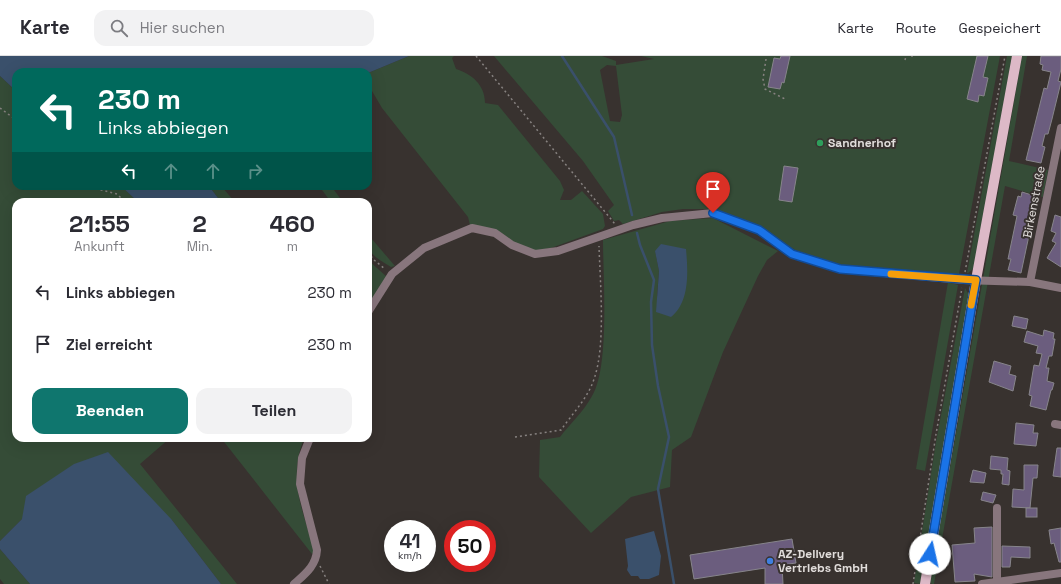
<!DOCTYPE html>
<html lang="de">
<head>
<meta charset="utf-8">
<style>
	:root { --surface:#fff; --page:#f2f2f3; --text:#2b2b33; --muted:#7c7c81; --line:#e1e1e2; --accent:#0f766e }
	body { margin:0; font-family:"Space Grotesk",sans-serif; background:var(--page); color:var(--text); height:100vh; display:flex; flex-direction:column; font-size:15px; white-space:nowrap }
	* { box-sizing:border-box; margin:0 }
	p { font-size:13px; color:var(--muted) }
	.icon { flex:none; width:22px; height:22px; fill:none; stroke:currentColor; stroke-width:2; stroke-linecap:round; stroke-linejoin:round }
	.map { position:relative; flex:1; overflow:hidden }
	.sheet { position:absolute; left:12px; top:142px; width:360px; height:244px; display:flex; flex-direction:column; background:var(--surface); border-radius:12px; box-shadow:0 4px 16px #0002 }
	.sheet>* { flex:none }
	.top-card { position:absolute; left:12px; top:12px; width:360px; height:122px; border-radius:12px; box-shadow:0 4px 16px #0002; background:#00695c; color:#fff; overflow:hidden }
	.speed { position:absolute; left:384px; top:464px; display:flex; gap:8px; font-size:20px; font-weight:700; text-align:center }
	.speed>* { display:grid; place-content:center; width:52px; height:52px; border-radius:50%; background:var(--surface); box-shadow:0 4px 16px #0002; line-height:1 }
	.speed small { font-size:10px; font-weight:400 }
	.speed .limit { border:6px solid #d22; background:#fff; color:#111 }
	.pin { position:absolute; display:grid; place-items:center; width:34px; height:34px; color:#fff; margin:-41px -17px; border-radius:50% 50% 50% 0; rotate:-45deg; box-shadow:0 0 4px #0007 }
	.pin .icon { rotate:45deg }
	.me { position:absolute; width:44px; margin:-22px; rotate:10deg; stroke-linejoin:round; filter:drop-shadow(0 0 3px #0008) }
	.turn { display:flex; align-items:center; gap:14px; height:84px; padding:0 20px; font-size:18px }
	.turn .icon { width:52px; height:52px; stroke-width:2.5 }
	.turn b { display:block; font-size:28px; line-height:34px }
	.lanes { display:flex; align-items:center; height:38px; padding:0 20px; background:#0003; justify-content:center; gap:20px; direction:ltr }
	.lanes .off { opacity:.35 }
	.eta { display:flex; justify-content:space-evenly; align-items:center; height:68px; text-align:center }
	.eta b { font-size:24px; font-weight:700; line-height:28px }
	.cta { display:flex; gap:8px; margin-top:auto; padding:8px 20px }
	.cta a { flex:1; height:46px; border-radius:12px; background:var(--accent); color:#fff; font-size:16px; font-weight:700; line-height:46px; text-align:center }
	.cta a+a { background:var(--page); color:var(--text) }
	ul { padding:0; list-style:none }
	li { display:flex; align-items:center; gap:12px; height:52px; padding:0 20px }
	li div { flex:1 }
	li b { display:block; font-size:15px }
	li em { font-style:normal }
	header { display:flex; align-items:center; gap:24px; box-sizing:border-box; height:56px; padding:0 20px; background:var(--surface); border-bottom:1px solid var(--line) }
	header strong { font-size:19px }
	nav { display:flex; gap:22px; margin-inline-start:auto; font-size:14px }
	.search { width:280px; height:36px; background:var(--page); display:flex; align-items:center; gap:10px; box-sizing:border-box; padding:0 14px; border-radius:12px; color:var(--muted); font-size:15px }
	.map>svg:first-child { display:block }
</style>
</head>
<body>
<header>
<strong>Karte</strong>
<div class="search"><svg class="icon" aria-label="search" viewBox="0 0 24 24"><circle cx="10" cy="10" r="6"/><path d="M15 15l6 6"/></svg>Hier suchen</div>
<nav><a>Karte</a><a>Route</a><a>Gespeichert</a></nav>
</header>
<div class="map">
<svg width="1061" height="528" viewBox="0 0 1061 528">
	<rect width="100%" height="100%" fill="#38322f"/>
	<g fill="#354c37" fill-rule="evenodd">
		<path d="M 409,0 L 454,0 L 452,2 L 456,13 C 472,18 485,29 485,47 L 498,49 L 560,125 L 564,134 L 560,144 L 571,144 L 582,135 L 603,158 L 605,170 L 603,173 L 551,192 L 535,195 L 470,169 L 468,161 L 382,52 L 372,35 L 368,36 L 368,17 Z"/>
		<path d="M 494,0 L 602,0 L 616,5 L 616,9 L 654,3 L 641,0 L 1000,0 L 959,218 L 841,210 L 795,194 L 759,171 L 714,153 L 683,153 L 662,156 L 623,168 L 619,164 L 614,165 L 608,155 L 614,149 L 583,105 ZM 607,9 L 616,10 L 622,59 L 620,66 L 610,65 L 600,14 Z"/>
		<polygon points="1007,0 1013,0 974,212 968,217 967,217"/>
		<polygon points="1022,0 1027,0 1009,105 1048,114 1043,141 1005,130 934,528 932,528 930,526"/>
		<polygon points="0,20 16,35 16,130 121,130 138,146 16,146 16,382 170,382 140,408 237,528 221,528 172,464 22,463 0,485"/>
		<polygon points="209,130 221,130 235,146 221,146"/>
		<polygon points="319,130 331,130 343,146 331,146"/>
		<path d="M 713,162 L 778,195 L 767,204 L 758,220 L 723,296 L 691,381 L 672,394 L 670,431 L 631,441 L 591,477 L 539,421 L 540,384 L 560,381 C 570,368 584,355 592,340 C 610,310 603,221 603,184 L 670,165 ZM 655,194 L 671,261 L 657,240 L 659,215 Z"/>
		<path d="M 368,178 L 371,182 L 395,210 L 391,211 C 374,200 368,200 368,178 Z"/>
		<polygon points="368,204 387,221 368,252"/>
		<polygon points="948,226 958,229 925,415 916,413"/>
		<polygon points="965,232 969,239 921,524 920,528 914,527 936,386"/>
		<path d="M 221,382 L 304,382 C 288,424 302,454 315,495 L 312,498 Z"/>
		<polygon points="0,493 30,528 4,528 0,523"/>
	</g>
	<g fill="#3a506b">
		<polygon points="0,0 409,0 368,17 16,16 16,35 0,20"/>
		<polygon points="121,130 209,130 221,146 138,146"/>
		<path d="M 661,188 L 686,193 C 688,215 690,246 671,261 L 656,256 L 659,215 L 655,195 Z"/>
		<polygon points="108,396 172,464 221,528 30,528 0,493 0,485 22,463 26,440 74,408"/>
		<polygon points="654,475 661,500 659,519 649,523 640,523 638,520 631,520 627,514 628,510 625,483"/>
	</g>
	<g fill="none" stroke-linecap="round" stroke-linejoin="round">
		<g stroke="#3a506b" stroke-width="2.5">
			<polyline points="562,0 614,81 632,159"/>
			<polyline points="637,177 640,189 654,224 651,246 652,289 658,330 669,381 658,433 674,528"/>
		</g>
	</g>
	<g fill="#6b5d7e" stroke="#87858b">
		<polygon points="781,0 790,0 784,27 782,26 780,33 768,31 774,2 780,3"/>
		<polygon points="977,0 988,0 983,21 988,22 984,40 979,39 978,46 967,43"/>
		<polygon points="1041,0 1061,0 1061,13 1058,25 1061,26 1052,63 1048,78 1045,78 1042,90 1045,91 1041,107 1026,104 1044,32 1047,33 1051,16 1042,14 1043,9 1040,8"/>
		<polygon points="784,110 798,112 792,146 779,144"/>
		<polygon points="1022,136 1035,140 1027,169 1031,170 1021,217 1008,214 1011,203 1008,203 1017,160 1013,159 1018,140 1021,141"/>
		<polygon points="1055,159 1061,161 1061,211 1047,202 1056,187 1052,185 1056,177 1051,175"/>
		<polygon points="1014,260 1028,263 1026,273 1012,270"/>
		<polygon points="1044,274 1054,277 1053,283 1055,283 1052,300 1049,300 1046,312 1049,312 1047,325 1054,327 1052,334 1051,334 1046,354 1030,350 1032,340 1029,339 1034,309 1039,310 1042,298 1036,297 1038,290 1024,286 1027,275 1043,280"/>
		<polygon points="994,305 1011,310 1009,318 1016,320 1013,335 989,326"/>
		<polygon points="1016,367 1034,369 1033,377 1038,377 1036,390 1014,388"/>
		<polygon points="1057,392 1061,392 1061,421 1053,420"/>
		<polygon points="991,400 1008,402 1007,414 1010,415 1009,429 1002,428 1003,418 1001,418 1001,414 990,413"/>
		<polygon points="1024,409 1038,409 1037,422 1033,422 1030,452 1012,451 1013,433 1024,434"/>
		<polygon points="973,414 986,417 984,427 970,426"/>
		<polygon points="983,436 996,439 993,447 981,444"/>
		<rect x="1026" y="452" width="11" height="9"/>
		<polygon points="992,471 992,521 974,518 975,525 955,526 952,489 975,487 974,472"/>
		<polygon points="1061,472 1061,506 1059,506 1054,487 1051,488 1049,474"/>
		<polygon points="792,483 796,507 782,509 783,528 765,528 765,512 694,523 690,499"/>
		<polygon points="1002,490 1030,491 1030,502 1011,501 1010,511 1002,511"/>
	</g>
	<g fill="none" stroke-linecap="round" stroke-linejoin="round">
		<g stroke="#878280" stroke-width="1.5" stroke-dasharray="2 3" stroke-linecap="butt">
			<polyline points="476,0 615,168"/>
			<polyline points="911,0 913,0"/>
			<polyline points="766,3 763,23 765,33 787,44"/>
			<polyline points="905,4 906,0"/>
			<polyline points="0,52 16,64"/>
			<polyline points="86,130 117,138 125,146"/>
			<polyline points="368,196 374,204 385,213"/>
			<polyline points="965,216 1005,0"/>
			<path d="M 515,381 L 561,374 C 572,358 588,342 594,323 C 606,290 600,226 599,190"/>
			<polyline points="320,510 329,528"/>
			<polyline points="913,528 936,378 962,232"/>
		</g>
		<g stroke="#88767d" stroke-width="8">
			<polyline points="1030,226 1061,72"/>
			<polyline points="368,256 392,218 424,192 472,172 495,177 512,189 535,198 558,195 633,169 662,162 713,157 759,174 792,198 840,213 963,224 1030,226 1061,232"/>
			<polyline points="1055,368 1061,369"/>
			<polyline points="997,452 997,526"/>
			<path d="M 294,528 C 305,518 316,510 317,494 L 300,428 L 302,402 L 310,382"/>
			<polyline points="982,528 1061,517"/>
		</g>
		<polyline stroke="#ddb9c7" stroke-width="10" points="925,528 976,224 1017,0"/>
	</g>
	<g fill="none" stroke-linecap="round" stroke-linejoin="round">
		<defs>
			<polyline id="route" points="713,157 759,174 792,198 840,213 976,224 930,498"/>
		</defs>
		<use href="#route" stroke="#114b97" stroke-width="10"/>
		<use href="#route" stroke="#1a73e8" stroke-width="7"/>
		<polyline stroke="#f59e0b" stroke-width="7" points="891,218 976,224 971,249"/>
	</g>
	<circle fill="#2e9e5b" stroke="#38322f" stroke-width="1.5" cx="820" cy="87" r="4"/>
	<circle fill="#3f7fe0" stroke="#38322f" stroke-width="1.5" cx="770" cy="505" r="4"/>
	<g text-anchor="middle" stroke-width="4" stroke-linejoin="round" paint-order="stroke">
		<g font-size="12" font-weight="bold" fill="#e1dddb" stroke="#38322f" text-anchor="start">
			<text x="828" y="91">Sandnerhof</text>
			<text x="778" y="502">AZ-Delivery<tspan x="778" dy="14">Vertriebs GmbH</tspan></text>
		</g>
		<g font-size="12" fill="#e1dddb" stroke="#38322f">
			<text transform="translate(1034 146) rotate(-79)" y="4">Birkenstraße</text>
		</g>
	</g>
</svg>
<div class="speed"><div>41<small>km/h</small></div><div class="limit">50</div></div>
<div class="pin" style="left:713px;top:157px;background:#d93025"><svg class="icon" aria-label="arrive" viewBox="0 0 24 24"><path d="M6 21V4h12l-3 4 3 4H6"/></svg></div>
<svg class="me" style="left:930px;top:498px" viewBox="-20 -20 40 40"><circle r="19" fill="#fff"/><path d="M0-13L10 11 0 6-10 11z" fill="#1a73e8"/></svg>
<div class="top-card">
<div class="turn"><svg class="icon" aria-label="left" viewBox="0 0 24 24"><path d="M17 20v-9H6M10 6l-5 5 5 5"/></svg><div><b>230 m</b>Links abbiegen</div></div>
<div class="lanes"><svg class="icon" aria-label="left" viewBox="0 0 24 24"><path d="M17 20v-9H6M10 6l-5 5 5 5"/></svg><svg class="icon off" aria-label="ahead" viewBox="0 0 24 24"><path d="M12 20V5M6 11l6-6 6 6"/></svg><svg class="icon off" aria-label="ahead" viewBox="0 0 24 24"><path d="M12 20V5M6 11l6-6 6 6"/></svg><svg class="icon off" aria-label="right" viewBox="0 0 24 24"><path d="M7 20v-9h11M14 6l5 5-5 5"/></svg></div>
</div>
<section class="sheet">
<div class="eta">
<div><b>21:55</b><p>Ankunft</p></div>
<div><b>2</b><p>Min.</p></div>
<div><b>460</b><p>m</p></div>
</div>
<ul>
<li><svg class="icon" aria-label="left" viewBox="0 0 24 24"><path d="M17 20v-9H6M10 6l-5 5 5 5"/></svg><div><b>Links abbiegen</b></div><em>230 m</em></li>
<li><svg class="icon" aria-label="arrive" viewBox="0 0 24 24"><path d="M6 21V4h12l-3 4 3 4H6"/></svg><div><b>Ziel erreicht</b></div><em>230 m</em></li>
</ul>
<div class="cta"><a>Beenden</a><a>Teilen</a></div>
</section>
</div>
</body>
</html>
